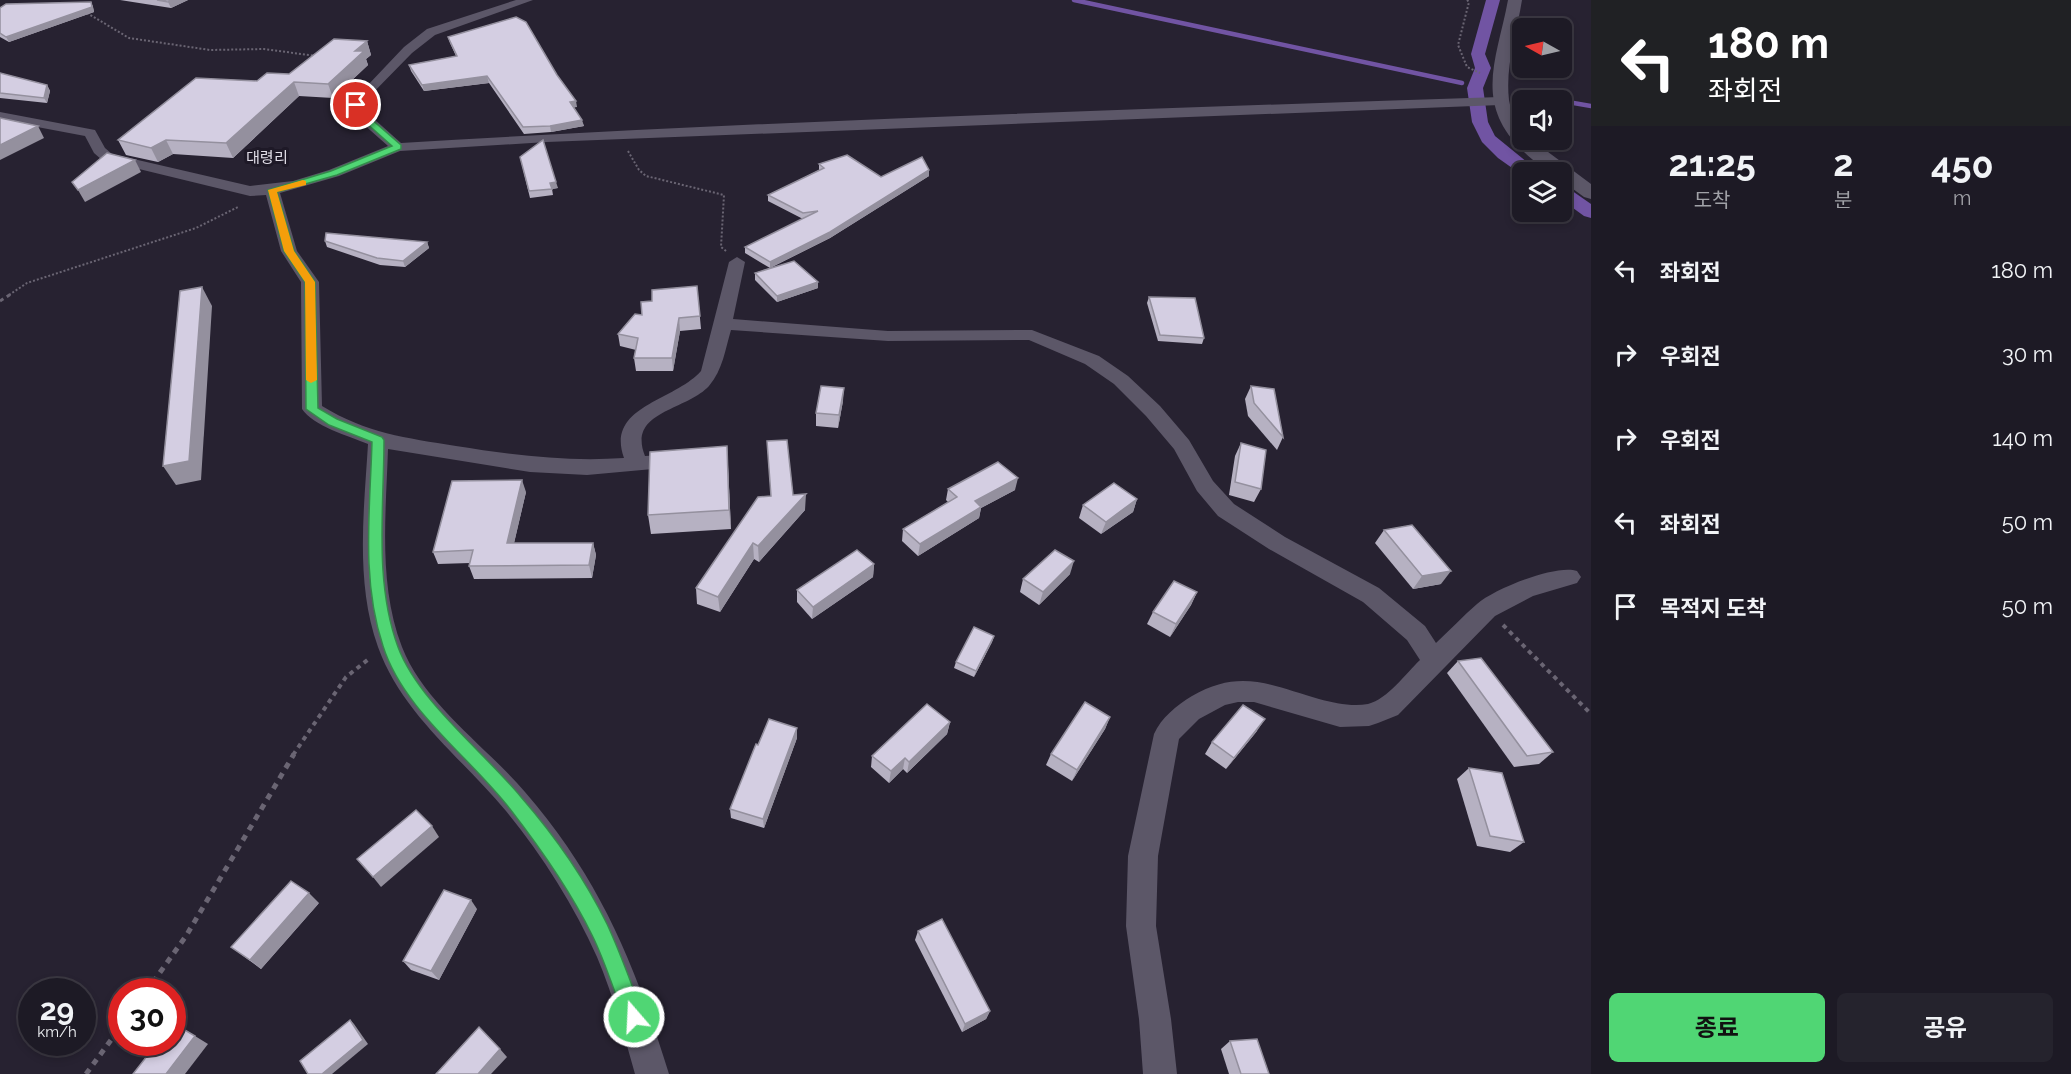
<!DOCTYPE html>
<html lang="ko">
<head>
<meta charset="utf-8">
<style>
	:root { --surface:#1d1a25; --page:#25232d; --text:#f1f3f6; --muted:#a0a1a7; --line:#3b3842; --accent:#50d674 }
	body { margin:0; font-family:Raleway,"Noto Sans KR",sans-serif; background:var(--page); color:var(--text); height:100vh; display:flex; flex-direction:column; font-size:22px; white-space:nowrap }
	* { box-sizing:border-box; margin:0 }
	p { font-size:20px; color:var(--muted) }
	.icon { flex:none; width:33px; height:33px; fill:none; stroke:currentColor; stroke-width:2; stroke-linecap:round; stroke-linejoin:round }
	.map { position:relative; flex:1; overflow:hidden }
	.details { display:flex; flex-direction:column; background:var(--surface); width:480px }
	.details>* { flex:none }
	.banner { background:#202124; color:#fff; overflow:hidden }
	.needle { width:39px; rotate:278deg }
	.buttons { position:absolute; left:1512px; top:18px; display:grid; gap:12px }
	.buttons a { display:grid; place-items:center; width:60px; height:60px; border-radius:9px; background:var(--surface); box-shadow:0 3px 9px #0003,0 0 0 2px var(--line); font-size:30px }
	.speed { position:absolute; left:18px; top:978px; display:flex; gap:12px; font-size:30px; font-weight:700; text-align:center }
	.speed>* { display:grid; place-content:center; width:78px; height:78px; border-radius:50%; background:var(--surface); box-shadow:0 3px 9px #0003,0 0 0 2px var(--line); line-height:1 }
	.speed small { font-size:15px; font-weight:400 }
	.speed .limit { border:9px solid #d22; background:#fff; color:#111 }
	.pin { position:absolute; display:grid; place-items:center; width:51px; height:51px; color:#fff; margin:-26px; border:3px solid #fff; border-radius:50%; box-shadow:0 2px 6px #0007 }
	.me { position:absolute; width:66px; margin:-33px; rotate:341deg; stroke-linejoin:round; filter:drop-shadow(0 0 4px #0008) }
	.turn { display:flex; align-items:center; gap:21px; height:126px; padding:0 18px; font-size:27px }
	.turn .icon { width:78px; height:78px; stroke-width:2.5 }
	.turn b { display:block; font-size:42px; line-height:51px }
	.eta { display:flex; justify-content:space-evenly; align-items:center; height:102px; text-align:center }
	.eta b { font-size:36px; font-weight:700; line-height:42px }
	.button { display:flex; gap:12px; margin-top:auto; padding:12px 18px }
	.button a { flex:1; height:69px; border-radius:9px; background:var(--accent); color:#111; font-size:24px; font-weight:700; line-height:69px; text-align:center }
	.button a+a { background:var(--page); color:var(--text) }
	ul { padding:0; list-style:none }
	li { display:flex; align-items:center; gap:18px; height:84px; padding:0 18px }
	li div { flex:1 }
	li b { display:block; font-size:22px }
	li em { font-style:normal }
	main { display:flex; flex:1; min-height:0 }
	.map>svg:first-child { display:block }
</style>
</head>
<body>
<main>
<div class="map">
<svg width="1591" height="1074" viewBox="0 0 1591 1074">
	<rect width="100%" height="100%" fill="#272231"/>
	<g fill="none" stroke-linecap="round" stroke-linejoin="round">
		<g stroke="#7154a3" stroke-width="4.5">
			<polyline points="1074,0 1462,83"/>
			<polyline points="1518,94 1556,100"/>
			<polyline points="1562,101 1591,106"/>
		</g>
		<g fill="#7154a3" fill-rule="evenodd">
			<polygon points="1486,0 1500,0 1485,54 1491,68 1483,88 1488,122 1495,136 1539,172 1522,172 1522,175 1498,158 1482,142 1472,122 1467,88 1475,68 1471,54"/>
			<polygon points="1562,187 1568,188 1591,204 1591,218 1584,216 1562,200"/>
		</g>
		<g stroke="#6a6573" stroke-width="2" stroke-dasharray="2 2" stroke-linecap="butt">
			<polyline points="1467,0 1469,2 1458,45 1467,67 1480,73"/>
			<polyline points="87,13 129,38 210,50 264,49 316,56"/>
			<polyline points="628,151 639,170 646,176 724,195 721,247 726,251"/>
			<polyline points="9,295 27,283 196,228 238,207"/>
		</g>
		<polyline stroke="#6a6573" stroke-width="3" stroke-dasharray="4 4" stroke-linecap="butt" points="0,301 11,294"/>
		<g stroke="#6a6573" stroke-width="4" stroke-dasharray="4.5 4.5" stroke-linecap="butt">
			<polyline points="1503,625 1591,714"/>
			<polyline points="293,755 346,677 370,658"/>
		</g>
		<g stroke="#6a6573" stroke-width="5" stroke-dasharray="6 6" stroke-linecap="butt">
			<polyline points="146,992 186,936 294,754"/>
			<polyline points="86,1074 122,1025"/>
		</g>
		<path fill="#5c5768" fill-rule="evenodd" d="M 516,0 L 533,0 L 435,35 L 412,53 L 364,102 L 364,110 L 401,143 C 767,121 1134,109 1500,97 L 1507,101 L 1500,105 L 547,142 L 400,151 L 339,176 L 280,193 L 297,251 L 319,282 L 322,406 C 366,433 406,438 456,446 C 513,455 567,462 624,458 C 605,406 675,401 701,371 L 729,262 L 737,257 L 745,262 L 733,319 L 888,331 L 1032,330 L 1099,356 L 1128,376 L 1160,406 L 1189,440 L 1213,481 L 1234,504 L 1285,537 L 1379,588 L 1425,626 L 1436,643 C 1450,630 1463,616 1477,604 C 1494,589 1556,564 1577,571 L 1581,577 L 1577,583 L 1533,596 L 1495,616 L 1398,715 L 1378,723 L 1369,726 L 1340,727 L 1254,702 L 1238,702 L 1225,705 L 1199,719 L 1179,739 L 1158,856 L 1156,926 L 1171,1019 L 1177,1074 L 1143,1074 L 1139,1019 L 1126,926 L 1128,856 L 1154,734 C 1161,718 1177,705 1192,696 C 1240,668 1271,685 1319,699 C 1335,703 1352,707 1368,704 C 1388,699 1406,673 1420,660 L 1407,640 L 1363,602 L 1269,549 L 1218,516 L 1197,491 L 1174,449 L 1146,416 L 1114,384 L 1085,364 L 1029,340 L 888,341 L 731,330 C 725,350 723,369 709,386 C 686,411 627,411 645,456 L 679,454 L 686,456 L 689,461 L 686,466 L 587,475 L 530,472 L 388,449 C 386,514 378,585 402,647 C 424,704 487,747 525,792 C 601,880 635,965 669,1074 L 635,1074 C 624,1035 613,995 597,957 C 574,905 542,855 506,811 C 462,758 402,714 378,647 C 355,583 364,510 368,444 C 349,436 313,426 302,409 L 301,282 L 281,251 L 266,195 L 250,196 L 102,160 L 94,153 L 85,136 L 0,120 L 0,112 L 95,130 L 105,148 L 112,154 L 250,186 L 293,181 L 329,170 L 388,146 L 353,115 L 349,105 L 404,47 L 427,29 Z"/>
		<path fill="#5c5768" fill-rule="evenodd" d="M 1508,0 L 1522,0 C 1517,32 1505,66 1509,100 C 1511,115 1522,125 1522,140 L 1532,140 L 1591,184 L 1591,199 L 1584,197 L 1562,181 L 1562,172 C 1545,172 1535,162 1523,151 C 1473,103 1497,59 1508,0 Z"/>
	</g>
	<g fill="#b6b1c2">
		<polygon points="120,0 188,0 171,8"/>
		<polygon points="91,2 93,7 94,12 9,42 0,37 0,8"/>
		<polygon points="448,37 557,75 577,107 574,107 584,126 551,132 524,134 489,83 424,91 411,71 409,65 456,56 450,43"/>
		<polygon points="367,41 371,55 366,59 368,65 333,98 299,96 233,158 173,154 158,162 126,155 118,140 289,74"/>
		<polygon points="0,73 47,85 50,91 47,103 0,98"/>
		<polygon points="520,157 558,188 552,189 553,195 530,198"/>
		<polygon points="819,164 881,177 929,176 830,238 770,268 818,282 818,288 777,302 755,280 755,273 770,268 745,253 745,247 803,219 768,201 768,195 819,170"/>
		<polygon points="325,241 427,242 429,248 405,267 380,265 327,247"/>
		<polygon points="697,286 701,329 680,331 673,371 636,371 634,358 636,350 620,346 618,334 642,315 652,301"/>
		<polygon points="1149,297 1204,338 1202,344 1158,341 1147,303"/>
		<polygon points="1251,386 1283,437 1277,450 1248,416 1245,399"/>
		<polygon points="843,401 838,428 816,426 816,413"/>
		<polygon points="767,441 793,495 805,510 759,562 754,559 720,612 697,604 696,588 771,497"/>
		<polygon points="1241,443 1261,489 1254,502 1229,495 1235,456"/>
		<polygon points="727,446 731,529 651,534 648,515"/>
		<polygon points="948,489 1015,490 981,508 979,518 918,556 902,541 903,529 948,502 946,500"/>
		<polygon points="526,492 514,543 593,543 596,555 592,578 474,579 469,566 470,563 438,564 433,552"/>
		<polygon points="1137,499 1133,512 1101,534 1079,518 1083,505"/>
		<polygon points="1384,530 1441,584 1413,589 1375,543"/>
		<polygon points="874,564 873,577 812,619 797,602 797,590"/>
		<polygon points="1070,574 1039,605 1020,592 1023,579"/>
		<polygon points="1197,592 1191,605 1170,637 1147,624 1153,612"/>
		<polygon points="994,636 992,642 974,677 954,668 956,662"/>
		<polygon points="1458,661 1553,752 1539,764 1514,767 1447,673"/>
		<polygon points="1110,717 1105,729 1072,781 1046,765 1051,754"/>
		<polygon points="950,722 947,734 907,773 903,769 889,783 871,767 872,756"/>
		<polygon points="1257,731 1226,769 1205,754 1212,742"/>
		<polygon points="797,738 764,828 731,818 730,809 758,745"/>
		<polygon points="1469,768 1524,842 1510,852 1477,846 1457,779"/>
		<polygon points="319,903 261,969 231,947"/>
		<polygon points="477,909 439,980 411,970 403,961"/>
		<polygon points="918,931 990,1011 986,1019 962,1032 915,940"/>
		<polygon points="1230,1041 1269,1074 1229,1074 1221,1049"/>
	</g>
	<g fill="#94909e">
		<polygon points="171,0 188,0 171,8 168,2"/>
		<polygon points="91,2 93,7 94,12 9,42 6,37"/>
		<polygon points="367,41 371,55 366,59 368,65 333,98 328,84 355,51"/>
		<polygon points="487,76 489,83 424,91 422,85"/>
		<polygon points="294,82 299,96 233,158 226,143"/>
		<polygon points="47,85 50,91 47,103 44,98"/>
		<polygon points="576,101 577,107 571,108 570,102"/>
		<polygon points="582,120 584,126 551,132 550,126"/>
		<polygon points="38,126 44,138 0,160 0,145"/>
		<polygon points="166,140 173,154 158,162 151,148"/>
		<polygon points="135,160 141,172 85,202 78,190"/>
		<polygon points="929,170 929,176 830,238 770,268 770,262"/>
		<polygon points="556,182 558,188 551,189 550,183"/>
		<polygon points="427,242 429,248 405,267 403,261"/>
		<polygon points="818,282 818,288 777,302 777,296"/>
		<polygon points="202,287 212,306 201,480 176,485 163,466"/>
		<polygon points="679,318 680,331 673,371 672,358"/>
		<polygon points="844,388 843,401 838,428 839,415"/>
		<polygon points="727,446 728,465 731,529 729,510"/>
		<polygon points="1018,478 1015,490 981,508 979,518 918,556 920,544 975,501"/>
		<polygon points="522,480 526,492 511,556 507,543"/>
		<polygon points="806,494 805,510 759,562 758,546"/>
		<polygon points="1137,499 1133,512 1101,534 1106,522"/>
		<polygon points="593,543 596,555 592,578 589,565"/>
		<polygon points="753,543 754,559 720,612 718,597"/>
		<polygon points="1074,561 1070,574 1039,605 1043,592"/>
		<polygon points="874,564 873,577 812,619 813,607"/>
		<polygon points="1451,571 1441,584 1413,589 1422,576"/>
		<polygon points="1197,592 1191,605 1170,637 1176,624"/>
		<polygon points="994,636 992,642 974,677 976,671"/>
		<polygon points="1110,717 1105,729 1072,781 1077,770"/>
		<polygon points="1265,719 1257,731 1226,769 1234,758"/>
		<polygon points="950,722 947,734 907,773 909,762"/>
		<polygon points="797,728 797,738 764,828 763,819"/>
		<polygon points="905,758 903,769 889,783 891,771"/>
		<polygon points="432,826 439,837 381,887 373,877"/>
		<polygon points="309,893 319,903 261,969 250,960"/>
		<polygon points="471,900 477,909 439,980 431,971"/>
		<polygon points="990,1011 986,1019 962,1032 965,1024"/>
		<polygon points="350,1020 354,1024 368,1044 332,1074 322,1074"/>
		<polygon points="195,1036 208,1044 185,1074 166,1074"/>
		<polygon points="500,1049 507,1057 491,1074 478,1074"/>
	</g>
	<g fill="#d4cee2" stroke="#94909e" stroke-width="1.5">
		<polygon points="157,0 171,0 168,2"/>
		<polygon points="91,2 92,7 6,37 0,33 0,8 6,4"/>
		<polygon points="516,17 526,22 557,75 576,101 570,102 582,120 550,126 523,127 487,76 422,85 409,65 457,56 448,37"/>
		<polygon points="334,39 367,41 355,51 364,51 328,84 294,82 226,143 166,140 151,148 118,140 196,78 257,81 267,73 289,74"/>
		<polygon points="0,73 47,85 44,98 0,93"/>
		<polygon points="0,118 38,126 0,145"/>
		<polygon points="543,140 556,182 550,183 552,189 529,191 520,157"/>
		<polygon points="107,153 135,160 78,190 72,182"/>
		<polygon points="847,155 881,177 922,157 929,170 830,232 770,262 745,247 818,211 803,213 768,195 824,168 819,164"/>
		<polygon points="326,233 427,242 403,261 377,258 325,241"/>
		<polygon points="794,261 818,282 777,296 755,273"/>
		<polygon points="697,286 700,316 679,318 672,358 634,358 638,338 618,334 635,314 642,315 641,302 652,301 652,290"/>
		<polygon points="202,287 189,461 163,466 180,291"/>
		<polygon points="1149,297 1195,298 1204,338 1160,335"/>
		<polygon points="821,386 844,388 839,415 816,413"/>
		<polygon points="1251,386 1274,389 1283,437 1254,403"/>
		<polygon points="787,440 793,495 806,494 758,546 753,543 718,597 696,588 758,497 771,496 767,441"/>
		<polygon points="1241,443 1266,450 1261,489 1235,482"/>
		<polygon points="727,446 729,510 648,515 650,452"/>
		<polygon points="998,462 1018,478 975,501 981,507 920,544 903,529 957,497 948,489"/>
		<polygon points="522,480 507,543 593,543 589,565 469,566 473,550 433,552 452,481"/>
		<polygon points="1114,483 1137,499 1106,522 1083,505"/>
		<polygon points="1412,525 1451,571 1422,576 1384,530"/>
		<polygon points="857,550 874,564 813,607 797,590"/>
		<polygon points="1055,550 1074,561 1043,592 1023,579"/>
		<polygon points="1174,581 1197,592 1176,624 1153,612"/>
		<polygon points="974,627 994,636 976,671 956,662"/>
		<polygon points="1481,658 1553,752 1527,756 1458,661"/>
		<polygon points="1085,702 1110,717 1077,770 1051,754"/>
		<polygon points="927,704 950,722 909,762 905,758 891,771 872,756"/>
		<polygon points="1243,705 1265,719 1234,758 1212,742"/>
		<polygon points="769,719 797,728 763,819 730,809 756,744 758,745"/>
		<polygon points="1469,768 1502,773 1524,842 1490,836"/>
		<polygon points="416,810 432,826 373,877 357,859"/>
		<polygon points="291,881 309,893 250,960 231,947"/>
		<polygon points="444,890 471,900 431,971 403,961"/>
		<polygon points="942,919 990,1011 965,1024 918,931"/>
		<polygon points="350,1020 363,1040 322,1074 308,1074 300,1061"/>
		<polygon points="173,1023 195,1036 166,1074 133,1074 158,1042 172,1042"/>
		<polygon points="479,1027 500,1049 478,1074 436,1074"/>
		<polygon points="1257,1039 1269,1074 1241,1074 1230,1041"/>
	</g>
	<path fill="#50d674" stroke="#348b4b" stroke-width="1.5" d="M 356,103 L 360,105 L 362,111 L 401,145 L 401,149 L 337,175 L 277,192 L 294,251 L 315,282 L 318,408 L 337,419 L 382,437 L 384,440 C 384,508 374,582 398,647 C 418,701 484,752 521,797 C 554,835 585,879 607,924 C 621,954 632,986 644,1017 L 642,1024 L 634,1027 L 627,1024 C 615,995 606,963 592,935 C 570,890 541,849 510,809 C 470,757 403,710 383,646 C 361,580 370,510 372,442 L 329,425 L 306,409 L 305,282 L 284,251 L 268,190 L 331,171 L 392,146 L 355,113 L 352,105 Z"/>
	<polygon fill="#f59e0b" points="303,180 306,181 306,185 277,192 294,251 315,282 317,380 311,383 306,380 305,282 284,251 268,190"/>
	<g text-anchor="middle" stroke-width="6" stroke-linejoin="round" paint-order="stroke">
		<g font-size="15" fill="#e0dde7" stroke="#1e1927">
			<text x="267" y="163">대령리</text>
		</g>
	</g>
</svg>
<div class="buttons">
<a><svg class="needle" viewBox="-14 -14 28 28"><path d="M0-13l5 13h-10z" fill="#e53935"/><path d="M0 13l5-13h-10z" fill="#a0a1a7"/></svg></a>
<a><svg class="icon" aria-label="sound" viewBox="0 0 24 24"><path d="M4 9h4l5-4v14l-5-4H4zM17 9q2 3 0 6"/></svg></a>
<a><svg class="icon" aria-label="layers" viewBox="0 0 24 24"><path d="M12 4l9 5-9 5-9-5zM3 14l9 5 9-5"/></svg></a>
</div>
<div class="speed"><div>29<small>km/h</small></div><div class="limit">30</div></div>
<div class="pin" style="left:356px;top:105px;background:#d93025"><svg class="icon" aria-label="arrive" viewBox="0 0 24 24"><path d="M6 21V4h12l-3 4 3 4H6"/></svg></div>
<svg class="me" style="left:634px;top:1017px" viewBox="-20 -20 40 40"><circle r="17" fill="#50d674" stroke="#fff" stroke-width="3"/><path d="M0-11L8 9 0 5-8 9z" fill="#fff"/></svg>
</div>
<section class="details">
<div class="banner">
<div class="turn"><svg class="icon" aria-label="left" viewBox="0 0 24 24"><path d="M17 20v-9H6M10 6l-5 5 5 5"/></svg><div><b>180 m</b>좌회전</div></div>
</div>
<div class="eta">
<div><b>21:25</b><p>도착</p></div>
<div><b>2</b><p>분</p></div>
<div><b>450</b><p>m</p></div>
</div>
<ul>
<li><svg class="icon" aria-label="left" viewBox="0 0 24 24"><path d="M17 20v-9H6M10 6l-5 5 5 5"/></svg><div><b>좌회전</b></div><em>180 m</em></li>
<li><svg class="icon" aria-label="right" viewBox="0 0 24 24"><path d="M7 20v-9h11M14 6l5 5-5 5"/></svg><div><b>우회전</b></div><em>30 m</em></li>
<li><svg class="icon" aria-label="right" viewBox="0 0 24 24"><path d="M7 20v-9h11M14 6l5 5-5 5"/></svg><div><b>우회전</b></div><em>140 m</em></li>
<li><svg class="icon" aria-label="left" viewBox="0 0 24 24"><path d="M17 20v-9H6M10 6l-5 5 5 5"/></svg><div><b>좌회전</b></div><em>50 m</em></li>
<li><svg class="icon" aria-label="arrive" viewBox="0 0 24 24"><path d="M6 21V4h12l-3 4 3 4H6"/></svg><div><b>목적지 도착</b></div><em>50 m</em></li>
</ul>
<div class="button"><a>종료</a><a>공유</a></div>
</section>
</main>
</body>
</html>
